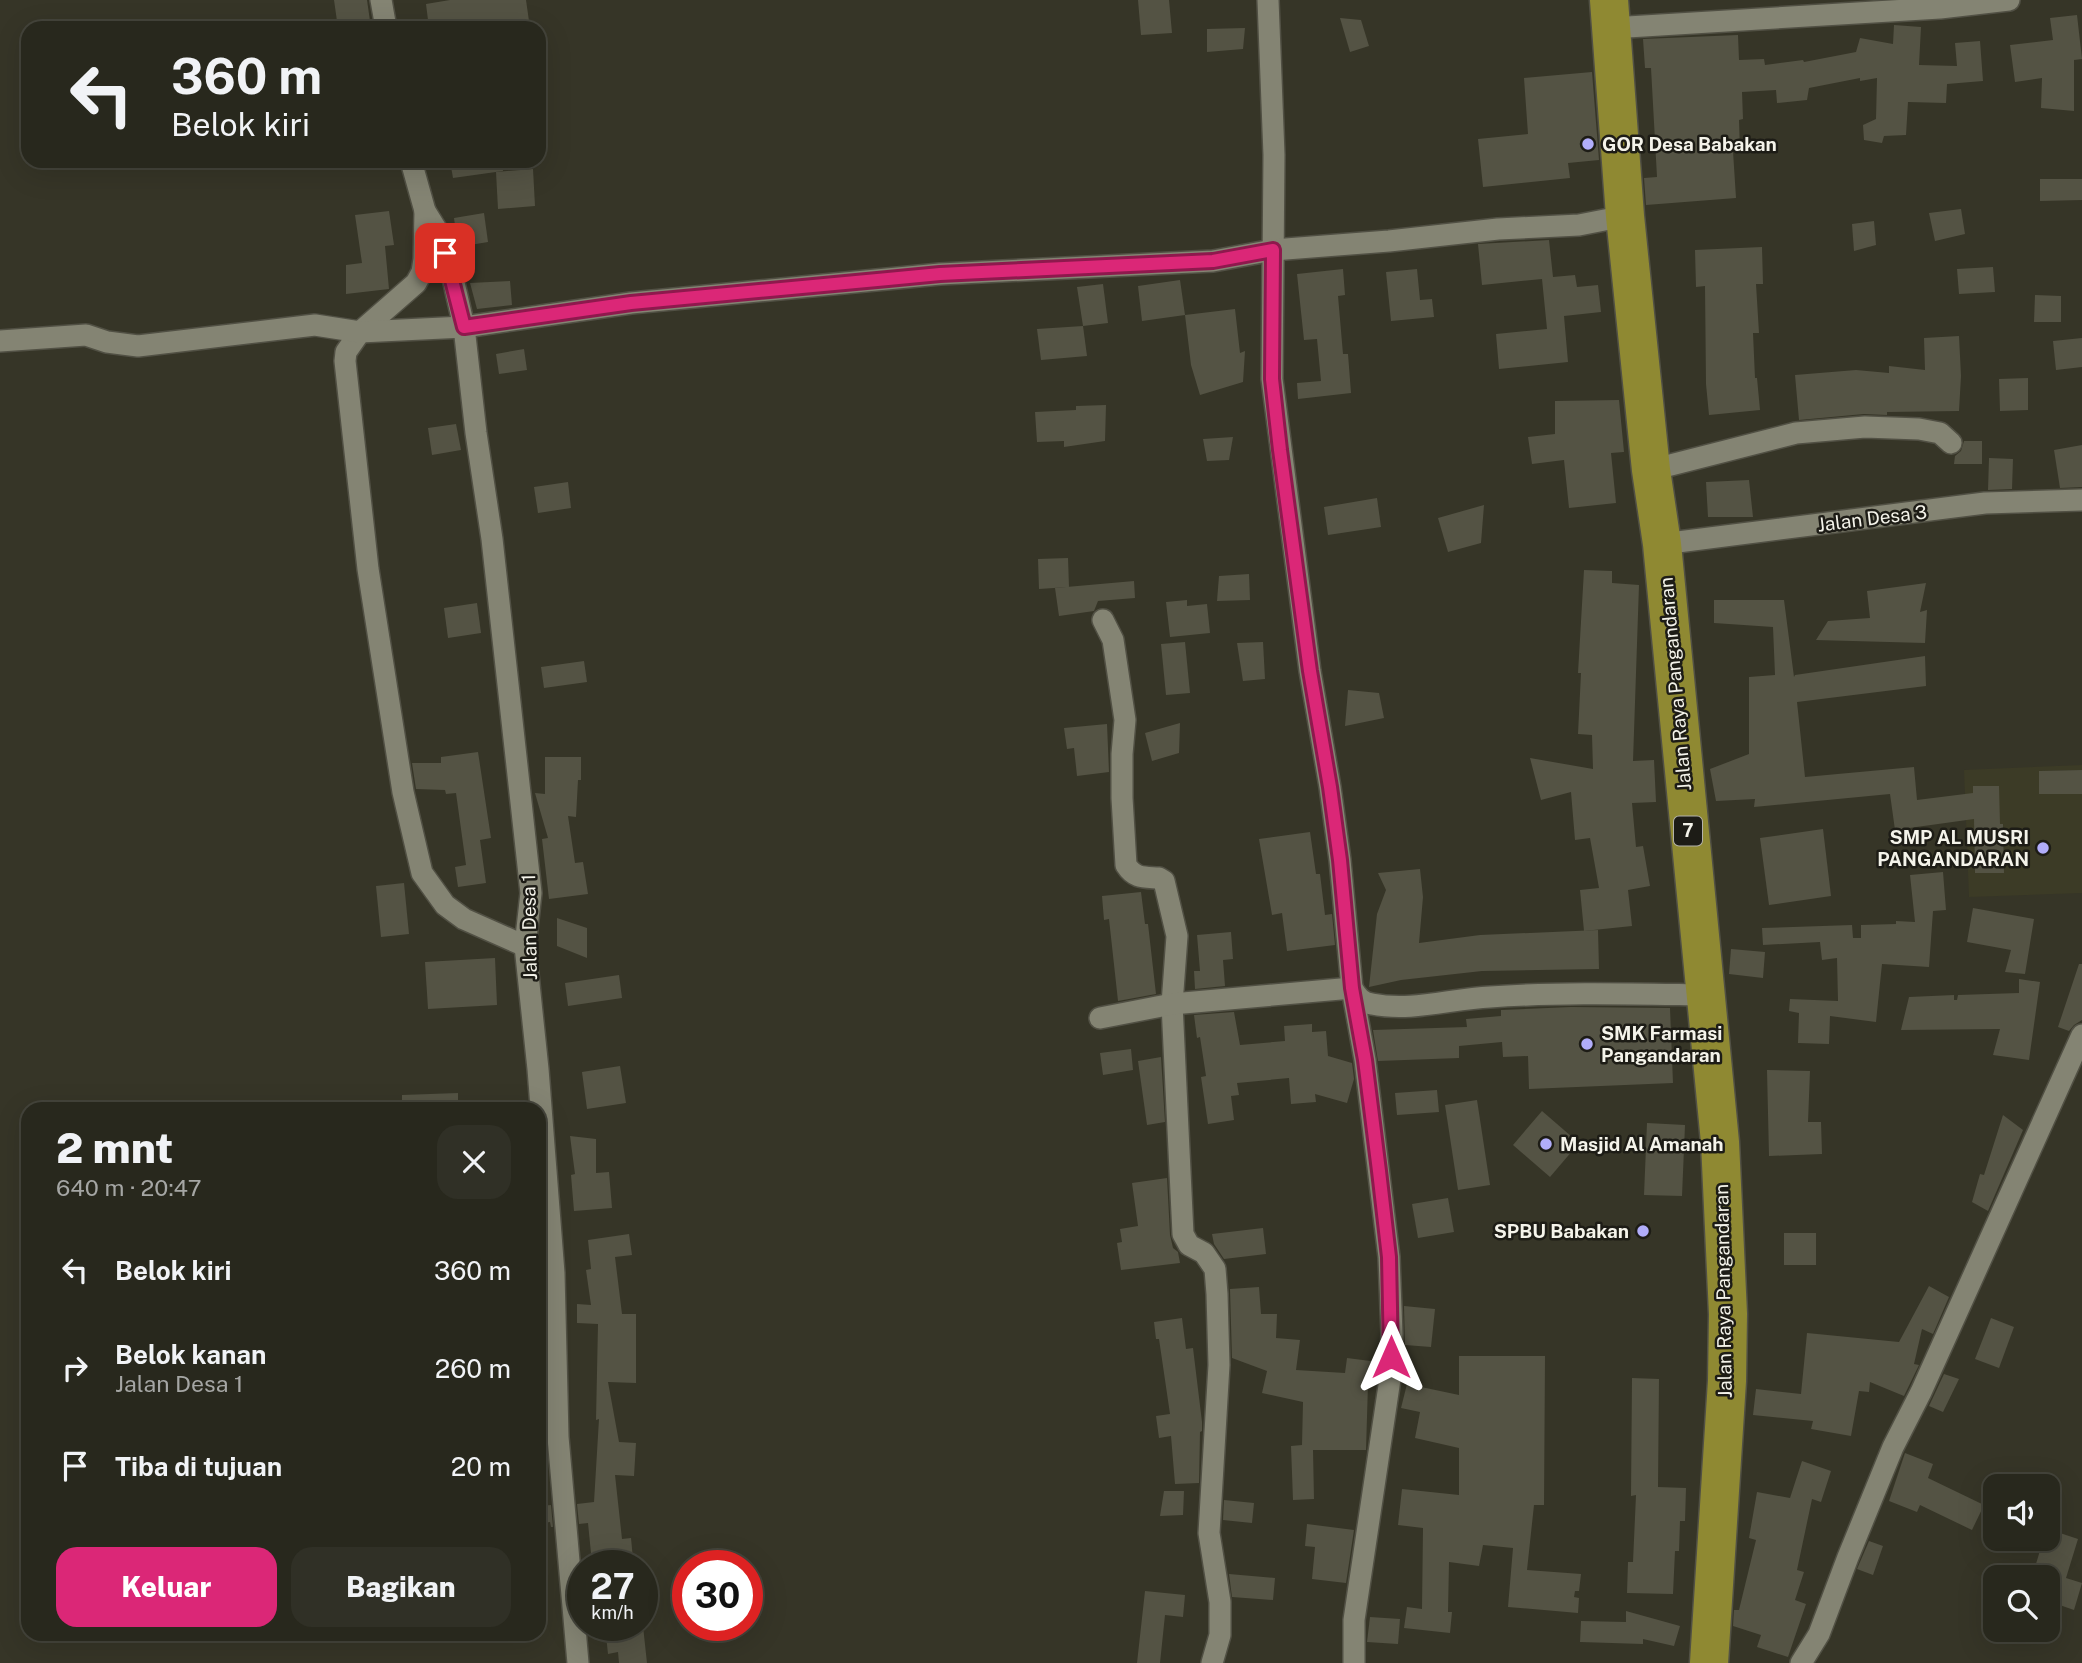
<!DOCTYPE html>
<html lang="id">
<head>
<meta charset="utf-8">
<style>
	:root { --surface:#28281d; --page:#303026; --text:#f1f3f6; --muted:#a5a6a4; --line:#44443b; --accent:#db2777 }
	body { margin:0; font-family:"Public Sans",sans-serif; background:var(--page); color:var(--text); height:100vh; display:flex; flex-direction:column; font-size:26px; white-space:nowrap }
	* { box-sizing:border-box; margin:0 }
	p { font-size:23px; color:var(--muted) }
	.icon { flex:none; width:38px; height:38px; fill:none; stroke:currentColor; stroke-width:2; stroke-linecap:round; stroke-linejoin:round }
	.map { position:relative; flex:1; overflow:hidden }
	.side { position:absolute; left:21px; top:1102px; width:525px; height:539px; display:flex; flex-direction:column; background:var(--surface); border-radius:21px; box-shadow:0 7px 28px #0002,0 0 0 2px var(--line) }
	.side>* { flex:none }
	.top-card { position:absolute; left:21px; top:21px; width:525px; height:147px; border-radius:21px; box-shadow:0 7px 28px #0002,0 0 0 2px var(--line); background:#28281d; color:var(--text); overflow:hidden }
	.fabs { position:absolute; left:1983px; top:1474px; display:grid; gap:14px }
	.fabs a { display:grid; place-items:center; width:77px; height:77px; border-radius:14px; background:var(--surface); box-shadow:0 7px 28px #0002,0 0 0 2px var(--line); font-size:35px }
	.speed { position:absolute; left:567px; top:1550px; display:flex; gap:14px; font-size:35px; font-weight:700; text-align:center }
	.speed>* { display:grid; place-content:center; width:91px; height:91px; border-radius:50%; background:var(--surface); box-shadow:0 7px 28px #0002,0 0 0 2px var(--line); line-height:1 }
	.speed small { font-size:18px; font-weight:400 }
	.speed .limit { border:10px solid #d22; background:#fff; color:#111 }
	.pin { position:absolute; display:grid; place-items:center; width:60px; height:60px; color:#fff; margin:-30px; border-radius:14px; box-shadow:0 4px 10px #0006 }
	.me { position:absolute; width:77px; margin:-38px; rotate:0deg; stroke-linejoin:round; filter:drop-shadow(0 0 5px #0008) }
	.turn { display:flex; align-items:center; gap:24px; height:147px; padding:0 35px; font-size:32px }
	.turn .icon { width:91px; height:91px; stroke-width:2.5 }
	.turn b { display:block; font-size:49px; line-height:60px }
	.round { display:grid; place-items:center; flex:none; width:74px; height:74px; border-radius:21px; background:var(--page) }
	.summary { display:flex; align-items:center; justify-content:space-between; height:119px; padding:0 35px }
	h1 { font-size:42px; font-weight:800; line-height:52px }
	.primary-button { display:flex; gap:14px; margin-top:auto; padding:14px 35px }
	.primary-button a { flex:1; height:80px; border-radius:21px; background:var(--accent); color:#fff; font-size:28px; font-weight:800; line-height:80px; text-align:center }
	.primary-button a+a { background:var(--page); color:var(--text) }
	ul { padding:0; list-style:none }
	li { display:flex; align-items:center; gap:21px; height:98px; padding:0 35px }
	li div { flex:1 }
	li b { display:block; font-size:26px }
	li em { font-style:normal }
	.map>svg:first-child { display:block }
</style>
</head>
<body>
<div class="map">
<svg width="2082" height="1663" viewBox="0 0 2082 1663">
	<rect width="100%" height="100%" fill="#363527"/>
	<path fill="#3c3b26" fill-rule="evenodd" d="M 2082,765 L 2082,770 L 2039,771 L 2039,794 L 2082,794 L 2082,893 L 1969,897 L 1964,770 ZM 2003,824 L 2004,873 L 1975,873 L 1974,825 Z"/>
	<g fill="#545344">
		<polygon points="334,0 367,0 371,28 338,28"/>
		<polygon points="450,0 526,0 530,28 480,28 480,22 429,28 426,4"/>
		<polygon points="1138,0 1169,0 1172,33 1141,35"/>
		<polygon points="2077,15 2082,59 2074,60 2074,111 2041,108 2042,78 2015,82 2010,45 2053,40 2050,18"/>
		<polygon points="1340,18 1361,20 1369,46 1350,52"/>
		<polygon points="1894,25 1921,27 1919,65 1957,66 1955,43 1980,41 1983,81 1947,84 1946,103 1908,102 1906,135 1884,136 1882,143 1864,140 1863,125 1876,119 1877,78 1860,81 1860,78 1809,88 1807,100 1777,103 1776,90 1742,92 1743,119 1739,120 1740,151 1733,151 1736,198 1646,205 1644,178 1657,177 1651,68 1645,68 1643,39 1738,35 1739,60 1764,59 1765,65 1803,60 1804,62 1856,52 1860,38 1893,44"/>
		<polygon points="1245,28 1243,49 1207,52 1207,29"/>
		<polygon points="1592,72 1599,160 1568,163 1570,178 1483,187 1478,139 1528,134 1524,78"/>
		<polygon points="450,161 502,161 503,171 453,178"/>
		<polygon points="533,169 535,206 498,209 496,172"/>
		<polygon points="2040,179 2082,179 2082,200 2040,201"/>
		<polygon points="1961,209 1965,234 1935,241 1929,213"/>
		<polygon points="389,211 394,245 385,246 389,289 346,294 346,265 362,263 355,215"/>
		<polygon points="484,213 488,242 458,247 454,218"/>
		<polygon points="1874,221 1876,245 1854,251 1852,224"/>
		<polygon points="1549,240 1553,277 1575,275 1577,287 1598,285 1601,312 1564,316 1568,362 1499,369 1496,334 1547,329 1542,279 1482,285 1478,244"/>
		<polygon points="1762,247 1763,284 1756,284 1759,333 1753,333 1755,378 1757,378 1760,410 1709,415 1706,384 1705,286 1696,287 1695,250"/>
		<polygon points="1993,267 1995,292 1959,294 1957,269"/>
		<polygon points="1343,269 1345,295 1338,296 1343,354 1348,354 1351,393 1298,399 1297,383 1321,381 1317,339 1304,340 1297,274"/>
		<polygon points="1417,269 1420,300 1432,299 1434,317 1391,321 1386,272"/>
		<polygon points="1180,280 1185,315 1142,321 1138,286"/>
		<polygon points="510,281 512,305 477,309 470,283"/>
		<polygon points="1103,284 1108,323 1083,326 1077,287"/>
		<polygon points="2035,295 2061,296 2061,322 2034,322"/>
		<polygon points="1235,309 1240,353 1245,351 1243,382 1200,395 1191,365 1185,315"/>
		<polygon points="1083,326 1087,356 1041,360 1037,329"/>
		<polygon points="1959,336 1961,376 1959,411 1887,412 1887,415 1864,414 1799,420 1795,375 1856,370 1889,373 1889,366 1925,370 1924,338"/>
		<polygon points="2082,338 2082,367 2056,370 2053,341"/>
		<polygon points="524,349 527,370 499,374 496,354"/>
		<polygon points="2028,378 2028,410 2000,411 1999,379"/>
		<polygon points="1619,400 1624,452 1611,453 1616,503 1569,508 1564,460 1532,464 1528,437 1555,434 1555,401"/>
		<polygon points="1106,405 1105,441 1064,447 1064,441 1037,442 1035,412 1076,410 1076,406"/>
		<polygon points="456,424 461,450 432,455 428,428"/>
		<polygon points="1233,437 1229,460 1207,461 1203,439"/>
		<polygon points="1964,441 1982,441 1982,464 1954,464 1955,456 1961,451"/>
		<polygon points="2082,445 2082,487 2060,488 2054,450"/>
		<polygon points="1989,458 2013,459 2012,489 1988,490"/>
		<polygon points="1749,480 1753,517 1708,517 1706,482"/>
		<polygon points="568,482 571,508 538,513 534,487"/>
		<polygon points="1377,498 1381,527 1328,535 1324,507"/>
		<polygon points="1484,505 1481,543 1448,552 1438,518"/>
		<polygon points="1068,558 1069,587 1039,589 1038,559"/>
		<polygon points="1584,570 1612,571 1612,583 1639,585 1633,761 1654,760 1656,802 1632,803 1636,847 1643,846 1650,886 1628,890 1632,926 1584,931 1580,890 1599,888 1590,838 1575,840 1571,792 1541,800 1530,758 1593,769 1592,735 1578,734 1581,673 1578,673"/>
		<polygon points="1249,574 1250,600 1217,601 1219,576"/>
		<polygon points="1134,581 1135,598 1098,601 1094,611 1059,616 1055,588"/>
		<polygon points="1926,583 1920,612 1927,610 1925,643 1816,640 1828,621 1870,618 1867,591"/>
		<polygon points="1187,600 1187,606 1207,604 1210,633 1170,637 1166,602"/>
		<polygon points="1714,600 1784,600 1794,677 1795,675 1925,656 1926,686 1797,702 1805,777 1914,767 1917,800 1973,793 1973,786 1999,786 2000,824 2003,824 2004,873 1975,873 1974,819 1895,830 1890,794 1754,807 1755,799 1716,801 1710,769 1749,754 1749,677 1775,675 1773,627 1714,623"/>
		<polygon points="477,603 481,633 448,638 444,608"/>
		<polygon points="1185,642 1190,693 1166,695 1161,644"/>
		<polygon points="1263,642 1265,679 1243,681 1237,643"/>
		<polygon points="584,661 587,682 544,688 541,667"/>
		<polygon points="1348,690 1379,693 1384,718 1345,726"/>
		<polygon points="1180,723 1179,753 1152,761 1145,733"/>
		<polygon points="1107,724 1109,772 1077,776 1074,748 1067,749 1064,728"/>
		<polygon points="478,752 491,838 480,840 486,883 458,887 455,867 466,865 456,793 446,794 445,790 416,789 412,763 441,763 441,757"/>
		<polygon points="545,757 581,757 581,780 578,780 576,817 568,816 575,863 583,862 588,894 549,899 542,839 548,838 535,793 545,794"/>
		<polygon points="2082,770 2082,794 2039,794 2039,771"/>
		<polygon points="1823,829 1831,896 1769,905 1760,838"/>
		<polygon points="1310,832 1316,874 1320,874 1325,915 1332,914 1335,945 1287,951 1282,913 1272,915 1259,839"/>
		<polygon points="1420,869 1423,897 1419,943 1480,935 1598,930 1599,969 1482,971 1401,980 1369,987 1377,914 1386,890 1378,873"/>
		<polygon points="1943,872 1946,910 1933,911 1929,967 1882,964 1876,1022 1830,1016 1829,1044 1798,1043 1799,1013 1789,1011 1790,999 1838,1001 1837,958 1822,960 1820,942 1763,945 1762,928 1852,925 1853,938 1861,938 1861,925 1896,924 1896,921 1915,922 1910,875"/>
		<polygon points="404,883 409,934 381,937 376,886"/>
		<polygon points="1141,892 1145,924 1148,924 1156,994 1118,1001 1109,919 1104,920 1102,896"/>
		<polygon points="1973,908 2034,919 2025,974 2005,972 2011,950 1967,942"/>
		<polygon points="557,918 587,928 587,958 557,946"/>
		<polygon points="1231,932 1233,959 1223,960 1225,986 1195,989 1194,971 1200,971 1197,935"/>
		<polygon points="1731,949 1765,952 1763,978 1729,974"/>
		<polygon points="495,958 497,1005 428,1009 425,962"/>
		<polygon points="2079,964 2082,964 2082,1020 2074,1025 2069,1031 2058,1027"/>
		<polygon points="619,975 622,998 568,1006 565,983"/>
		<polygon points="2019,979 2040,982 2029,1060 1993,1055 2000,1029 1901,1030 1909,997 1954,995 1954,1000 1957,1000 1958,995 2019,993"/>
		<polygon points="1571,1007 1670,1008 1673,1083 1529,1089 1528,1056 1503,1057 1502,1042 1459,1046 1459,1058 1378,1061 1373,1030 1467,1027 1466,1019 1501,1016 1501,1010"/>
		<polygon points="1234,1012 1240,1045 1285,1041 1284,1026 1312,1024 1312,1032 1326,1031 1328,1056 1352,1063 1354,1079 1347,1103 1315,1094 1316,1102 1291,1104 1289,1078 1237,1083 1239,1095 1231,1096 1234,1120 1208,1124 1201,1077 1206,1076 1200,1037 1197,1038 1194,1015"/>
		<polygon points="1131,1049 1133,1070 1103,1075 1100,1053"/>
		<polygon points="1161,1057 1165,1122 1147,1125 1138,1061"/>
		<polygon points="620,1066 626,1103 587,1109 582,1072"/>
		<polygon points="1767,1070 1810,1071 1808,1122 1821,1122 1822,1154 1769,1156"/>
		<polygon points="1437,1090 1439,1112 1397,1115 1395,1093"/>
		<polygon points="458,1093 458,1110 402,1110 402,1095"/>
		<polygon points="1477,1100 1490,1185 1458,1190 1445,1105"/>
		<polygon points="1542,1111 1579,1143 1550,1177 1513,1145"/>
		<polygon points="2003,1115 2023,1130 1988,1211 1972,1202 1980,1174 1984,1175"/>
		<polygon points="1647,1123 1685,1125 1682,1196 1644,1195"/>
		<polygon points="570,1136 596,1139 596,1173 609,1172 612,1208 574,1211 571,1175 575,1174"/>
		<polygon points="1167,1178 1170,1235 1173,1248 1178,1252 1180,1263 1121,1270 1117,1243 1122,1242 1120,1229 1138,1226 1132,1183"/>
		<polygon points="1448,1198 1454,1232 1418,1238 1412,1204"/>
		<polygon points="1263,1228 1266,1254 1224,1259 1214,1244 1212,1234"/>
		<rect x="1784" y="1233" width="32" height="32"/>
		<polygon points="629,1234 632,1255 615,1257 622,1314 636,1314 636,1383 608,1382 619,1442 636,1443 634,1476 615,1475 622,1539 631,1538 633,1559 592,1563 588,1523 579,1524 577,1504 594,1502 599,1419 596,1420 598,1324 577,1323 577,1304 591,1305 586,1270 591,1269 588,1240"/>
		<polygon points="1929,1286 1949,1297 1933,1334 1922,1329 1914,1364 1919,1365 1904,1396 1870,1382 1869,1392 1859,1391 1851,1436 1811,1429 1813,1421 1753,1415 1756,1389 1801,1394 1807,1333 1899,1342"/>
		<polygon points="1259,1287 1261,1314 1277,1314 1276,1338 1300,1340 1296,1370 1345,1373 1347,1358 1378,1362 1376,1385 1368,1384 1366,1450 1313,1450 1314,1499 1293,1500 1291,1446 1302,1445 1303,1402 1262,1393 1267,1371 1232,1358 1230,1289"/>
		<polygon points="1404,1306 1435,1309 1431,1347 1405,1345"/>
		<polygon points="1182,1318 1186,1349 1193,1348 1202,1422 1202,1431 1200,1432 1199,1483 1175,1484 1171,1436 1159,1438 1156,1416 1170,1414 1159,1339 1156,1339 1154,1322"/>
		<polygon points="1991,1318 2014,1327 1999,1368 1975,1359"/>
		<polygon points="1459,1356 1545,1356 1544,1505 1534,1505 1527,1570 1581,1574 1579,1591 1575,1591 1574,1597 1579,1598 1578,1613 1508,1607 1513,1548 1483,1545 1479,1566 1449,1562 1448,1612 1452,1612 1450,1633 1404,1628 1407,1607 1422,1609 1423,1528 1398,1525 1402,1489 1459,1495 1459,1448 1415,1438 1420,1412 1401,1408 1407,1384 1459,1395"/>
		<polygon points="1944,1374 1959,1379 1943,1412 1929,1406"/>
		<polygon points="1632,1378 1659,1379 1658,1487 1686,1488 1685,1521 1680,1521 1679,1551 1675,1551 1673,1594 1627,1593 1628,1562 1633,1562 1636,1495 1631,1496"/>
		<polygon points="1905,1453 1933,1464 1928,1478 1984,1505 1972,1530 1920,1505 1917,1512 1889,1501"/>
		<polygon points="1802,1461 1831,1471 1821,1502 1812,1499 1797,1570 1804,1572 1795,1600 1806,1604 1788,1657 1757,1647 1761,1635 1733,1626 1734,1610 1739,1610 1756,1540 1749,1538 1757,1492 1790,1498"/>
		<polygon points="1164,1491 1184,1491 1183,1515 1160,1516"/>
		<polygon points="1224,1500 1254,1503 1252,1523 1223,1520"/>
		<polygon points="551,1505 553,1527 551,1527 550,1522 539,1524 539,1506"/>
		<polygon points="1307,1524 1354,1530 1346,1583 1312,1579 1315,1547 1305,1546"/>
		<polygon points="2057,1532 2078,1539 2066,1578 2082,1583 2074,1610 2048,1601 2048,1577 2032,1577 2042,1544 2052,1548"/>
		<polygon points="1869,1541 1883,1546 1873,1575 1857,1569"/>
		<polygon points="1229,1574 1275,1578 1273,1600 1232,1597"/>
		<polygon points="1145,1591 1185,1595 1183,1617 1165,1615 1160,1663 1137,1663"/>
		<polygon points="1626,1611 1680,1626 1674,1646 1643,1639 1643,1644 1580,1642 1581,1621 1626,1622"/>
		<polygon points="1370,1617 1400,1619 1398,1644 1367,1642"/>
		<polygon points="605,1626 643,1626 647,1663 619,1663 618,1652 608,1654"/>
	</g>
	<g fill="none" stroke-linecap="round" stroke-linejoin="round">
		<defs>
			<g id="street">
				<polyline points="381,0 386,28"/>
				<polyline points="1268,0 1274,155 1272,379 1310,671 1330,787 1340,860 1352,988 1365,1060 1389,1257 1392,1334 1390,1379 1354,1620 1354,1663"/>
				<polyline points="1611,28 1940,8 2009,0"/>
				<polyline points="411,161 425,211 438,232 452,274 464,327 476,433 492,539 531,893 525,946 538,1069 554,1273 558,1437 578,1663"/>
				<polyline points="425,211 424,259 422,272 416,283 360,332 346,352 345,361 368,569 403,792 422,873 445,905 464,919 525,946"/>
				<polyline points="0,341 86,335 107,342 138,346 315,325 360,332 464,327 631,303 940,274 1213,261 1273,250 1389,241 1498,229 1579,225 1625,216"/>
				<polyline points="1651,470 1796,433 1865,427 1919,429 1940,433 1951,443"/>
				<polyline points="1662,544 1985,503 2082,500"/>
				<path d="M 1103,620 L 1113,640 L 1125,720 L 1122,754 L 1122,798 L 1126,865 C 1135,879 1144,877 1159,878 L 1164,881 L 1177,936 L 1172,1004 L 1183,1234 L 1189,1245 L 1204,1253 L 1215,1269 L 1217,1294 L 1219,1365 L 1209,1533 L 1220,1602 L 1220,1635 L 1212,1663"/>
				<path d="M 1100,1018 L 1172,1004 L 1352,988 C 1357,996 1362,1003 1372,1004 C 1411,1012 1450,999 1490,997 C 1561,992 1634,994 1705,995"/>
				<polyline points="1801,1663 1819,1634 1848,1557 1893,1447 1921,1392 2082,1035"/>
			</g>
			<polyline id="highway" points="1609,0 1625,216 1651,470 1662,544 1720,1142 1728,1314 1727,1381 1709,1663"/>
		</defs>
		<use href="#street" stroke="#515044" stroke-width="24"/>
		<use href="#highway" stroke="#515044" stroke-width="41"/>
		<use href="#street" stroke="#848473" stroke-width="21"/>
		<use href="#highway" stroke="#8f8932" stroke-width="38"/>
	</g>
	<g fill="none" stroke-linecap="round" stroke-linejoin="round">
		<defs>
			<polyline id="route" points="445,253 464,327 631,303 888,279 940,274 1213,261 1273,250 1272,379 1280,450 1310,671 1330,787 1340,860 1352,988 1365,1060 1379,1171 1389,1257 1391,1357"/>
		</defs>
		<use href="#route" stroke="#8e194d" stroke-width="18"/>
		<use href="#route" stroke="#db2777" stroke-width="12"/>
	</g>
	<g fill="#b1adfa" stroke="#1d1c16" stroke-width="2.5">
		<circle cx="1588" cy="144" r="7"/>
		<circle cx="2043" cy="848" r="7"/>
		<circle cx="1587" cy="1044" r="7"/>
		<circle cx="1546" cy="1144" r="7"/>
		<circle cx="1643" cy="1231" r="7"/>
	</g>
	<g text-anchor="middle" stroke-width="5" stroke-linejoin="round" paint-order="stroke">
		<rect fill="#1d1c16" stroke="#b4b2aa" stroke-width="2" x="1674" y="816.5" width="28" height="29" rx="5"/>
		<g font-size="18" font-weight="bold" fill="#f4f3ea">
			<text x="1688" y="837">7</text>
		</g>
		<g font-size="19" font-weight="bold" fill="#f4f3ea" stroke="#1d1c16" text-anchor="start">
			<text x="1602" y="151">GOR Desa Babakan</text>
			<text x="2029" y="844" text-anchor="end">SMP AL MUSRI<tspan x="2029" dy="22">PANGANDARAN</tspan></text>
			<text x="1601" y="1040">SMK Farmasi<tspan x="1601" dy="22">Pangandaran</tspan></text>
			<text x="1560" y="1151">Masjid Al Amanah</text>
			<text x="1629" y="1238" text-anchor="end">SPBU Babakan</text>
		</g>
		<g font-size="19" fill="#f4f3ea" stroke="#1d1c16">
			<text transform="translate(1872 518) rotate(-7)" y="7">Jalan Desa 3</text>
			<text transform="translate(1675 684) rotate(-95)" y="7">Jalan Raya Pangandaran</text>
			<text transform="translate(529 927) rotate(-91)" y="7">Jalan Desa 1</text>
			<text transform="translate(1723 1291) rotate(-91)" y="7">Jalan Raya Pangandaran</text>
		</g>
	</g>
</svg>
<div class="fabs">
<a><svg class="icon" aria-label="sound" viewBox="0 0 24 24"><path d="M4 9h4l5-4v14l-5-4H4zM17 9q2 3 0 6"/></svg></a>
<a><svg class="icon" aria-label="search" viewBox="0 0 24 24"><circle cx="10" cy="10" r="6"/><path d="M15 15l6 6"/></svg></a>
</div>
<div class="speed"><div>27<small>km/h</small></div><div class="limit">30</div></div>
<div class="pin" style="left:445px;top:253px;background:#d93025"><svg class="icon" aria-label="arrive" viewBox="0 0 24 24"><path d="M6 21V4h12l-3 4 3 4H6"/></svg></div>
<svg class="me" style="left:1391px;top:1357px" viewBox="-20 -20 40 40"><path d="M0-17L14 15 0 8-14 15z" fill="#db2777" stroke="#fff" stroke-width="4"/></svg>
<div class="top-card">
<div class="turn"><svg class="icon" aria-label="left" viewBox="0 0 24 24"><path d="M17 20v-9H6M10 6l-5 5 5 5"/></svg><div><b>360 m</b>Belok kiri</div></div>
</div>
<section class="side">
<div class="summary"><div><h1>2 mnt</h1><p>640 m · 20:47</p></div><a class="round"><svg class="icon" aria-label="close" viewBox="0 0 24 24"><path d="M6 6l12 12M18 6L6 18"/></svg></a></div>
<ul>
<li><svg class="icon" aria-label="left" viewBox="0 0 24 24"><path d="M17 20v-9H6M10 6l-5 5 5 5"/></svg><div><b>Belok kiri</b></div><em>360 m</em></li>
<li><svg class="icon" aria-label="right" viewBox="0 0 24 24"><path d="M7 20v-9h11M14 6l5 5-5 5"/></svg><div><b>Belok kanan</b><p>Jalan Desa 1</p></div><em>260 m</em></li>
<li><svg class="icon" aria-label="arrive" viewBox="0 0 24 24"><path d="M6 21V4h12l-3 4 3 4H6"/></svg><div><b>Tiba di tujuan</b></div><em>20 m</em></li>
</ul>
<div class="primary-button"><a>Keluar</a><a>Bagikan</a></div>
</section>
</div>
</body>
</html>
